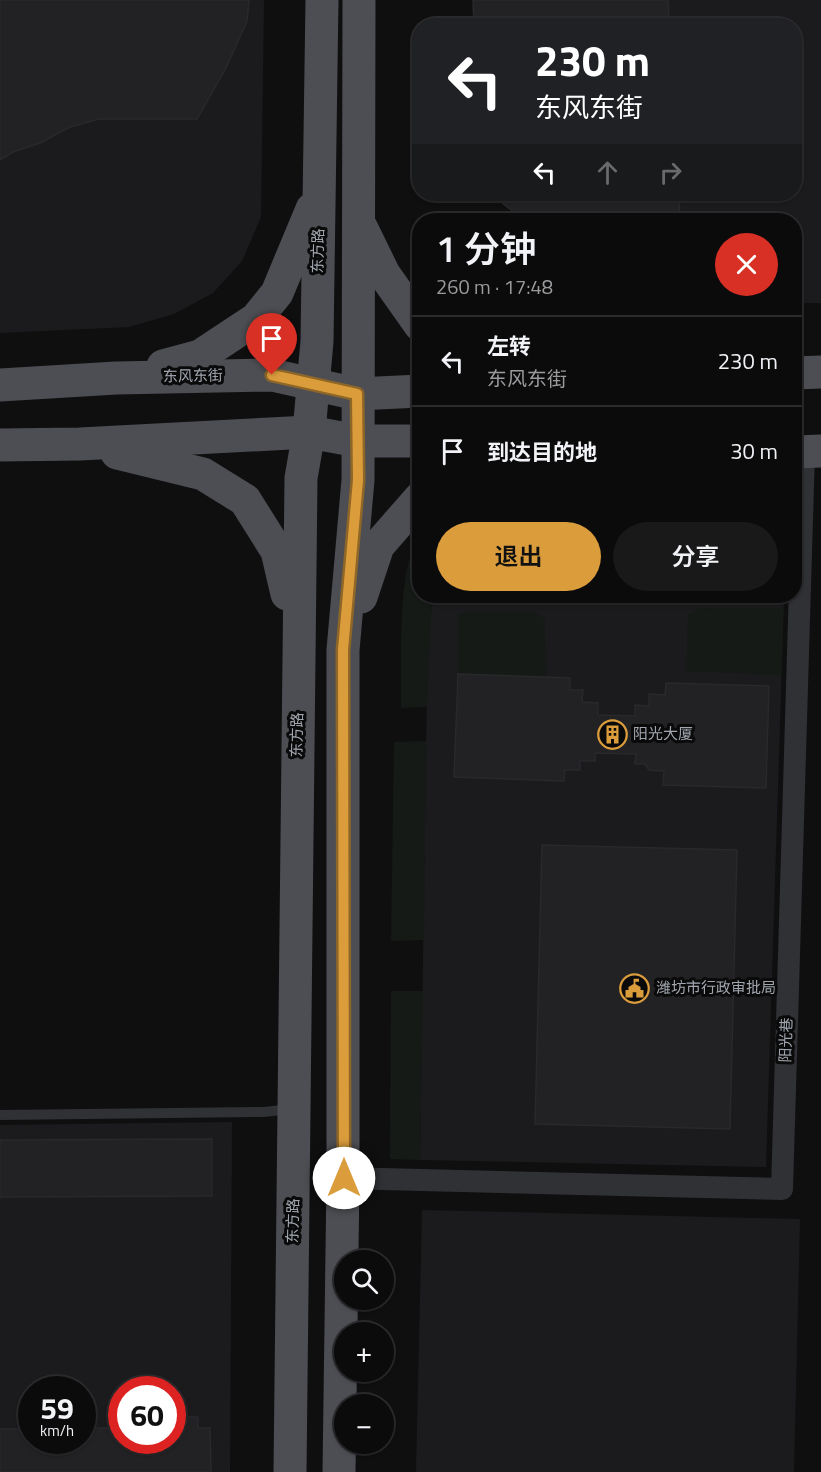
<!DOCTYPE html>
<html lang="zh">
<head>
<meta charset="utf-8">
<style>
	:root { --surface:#0b0b0c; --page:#19191a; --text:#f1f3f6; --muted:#9a9b9d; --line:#2b2b2d; --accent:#db9d3c }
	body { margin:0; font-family:"Titillium Web","Noto Sans SC",sans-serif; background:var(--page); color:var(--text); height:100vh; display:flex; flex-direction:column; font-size:22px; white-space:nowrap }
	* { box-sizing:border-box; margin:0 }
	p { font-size:20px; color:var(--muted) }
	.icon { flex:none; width:33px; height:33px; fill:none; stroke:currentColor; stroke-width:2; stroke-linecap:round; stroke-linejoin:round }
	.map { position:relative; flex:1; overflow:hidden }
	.side { position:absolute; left:412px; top:213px; width:390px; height:390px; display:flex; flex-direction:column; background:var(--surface); border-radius:24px; box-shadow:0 2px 4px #0004,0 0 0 2px var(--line) }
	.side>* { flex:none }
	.banner { position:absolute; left:412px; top:18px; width:390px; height:183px; border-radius:24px; box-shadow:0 2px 4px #0004,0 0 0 2px var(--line); background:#202124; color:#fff; overflow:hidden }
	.controls { position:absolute; left:334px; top:1250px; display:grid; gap:12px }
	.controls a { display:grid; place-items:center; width:60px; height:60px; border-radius:50%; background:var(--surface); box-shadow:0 2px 4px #0004,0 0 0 2px var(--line); font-size:30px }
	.speed { position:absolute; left:18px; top:1376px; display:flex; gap:12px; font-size:30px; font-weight:700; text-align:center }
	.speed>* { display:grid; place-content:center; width:78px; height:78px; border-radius:50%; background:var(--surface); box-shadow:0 2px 4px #0004,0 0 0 2px var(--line); line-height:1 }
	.speed small { font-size:15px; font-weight:400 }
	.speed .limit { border:9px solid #d22; background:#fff; color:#111 }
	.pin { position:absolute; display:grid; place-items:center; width:51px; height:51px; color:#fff; margin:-62px -26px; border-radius:50% 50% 50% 0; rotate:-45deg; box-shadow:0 0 6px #0007 }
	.pin .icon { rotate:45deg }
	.me { position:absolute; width:66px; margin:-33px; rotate:0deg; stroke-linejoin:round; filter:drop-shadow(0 0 4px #0008) }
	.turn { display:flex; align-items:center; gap:21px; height:126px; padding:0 24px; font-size:27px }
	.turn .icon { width:78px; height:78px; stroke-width:2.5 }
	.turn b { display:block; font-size:42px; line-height:51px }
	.lanes { display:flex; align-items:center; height:57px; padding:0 24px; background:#0003; justify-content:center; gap:30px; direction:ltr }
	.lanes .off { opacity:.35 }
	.round { display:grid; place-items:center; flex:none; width:63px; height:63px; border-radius:32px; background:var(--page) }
	.overview { display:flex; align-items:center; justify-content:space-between; height:102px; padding:0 24px }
	h1 { font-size:36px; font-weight:600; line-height:45px }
	.button { display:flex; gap:12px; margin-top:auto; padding:12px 24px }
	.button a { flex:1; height:69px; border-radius:36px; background:var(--accent); color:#111; font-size:24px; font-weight:600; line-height:69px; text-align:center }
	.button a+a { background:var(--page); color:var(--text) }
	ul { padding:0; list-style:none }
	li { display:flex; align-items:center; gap:18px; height:90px; padding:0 24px; border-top:2px solid var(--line) }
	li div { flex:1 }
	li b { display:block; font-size:22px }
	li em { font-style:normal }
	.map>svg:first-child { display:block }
</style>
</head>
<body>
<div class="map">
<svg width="821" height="1472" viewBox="0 0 821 1472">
	<rect width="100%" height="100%" fill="#0f0f10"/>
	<g fill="#1b1b1d" fill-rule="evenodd">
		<polygon points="0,0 264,0 261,217 242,261 213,293 174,314 129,327 0,333"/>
		<polygon points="668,0 821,0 821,303 795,303 795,220 680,220 679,194 795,194 795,26 669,25"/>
		<polygon points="432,596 784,596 766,1167 420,1160 427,687"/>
		<path d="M 232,1122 L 230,1472 L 0,1472 L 0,1125 ZM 32,1389 L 82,1389 L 82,1440 L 32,1440 ZM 122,1389 L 172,1389 L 172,1440 L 122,1440 Z"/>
		<polygon points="422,1210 800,1219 794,1472 416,1472"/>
	</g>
	<g fill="#161a16">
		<path d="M 420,540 L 420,596 L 432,596 L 427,707 L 401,708 C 402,676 396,558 420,540 Z"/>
		<polygon points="699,608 783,609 781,675 686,671 688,616"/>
		<polygon points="467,611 536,611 545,620 546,677 458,674 458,614"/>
		<polygon points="426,741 424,940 391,941 394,742"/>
		<polygon points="391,991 423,991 420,1160 390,1159"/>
	</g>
	<g fill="#222224" stroke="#29292c" stroke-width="1.5">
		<polygon points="0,0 249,0 247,21 226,68 197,119 99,119 70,127 40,143 13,152 0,160"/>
		<polygon points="473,0 668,0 669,26 474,26"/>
		<polygon points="491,194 679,194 680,220 524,220"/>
		<polygon points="458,674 570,678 570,690 583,690 582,702 598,703 598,715 635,716 635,705 649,706 649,694 665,695 666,683 769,686 766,788 663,785 664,771 649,770 645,764 635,764 636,754 595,753 595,761 580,761 580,770 565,770 564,781 454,777"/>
		<polygon points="542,845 737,850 730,1129 535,1124"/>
		<polygon points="212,1139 212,1196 0,1197 0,1140"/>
		<polygon points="175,1417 198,1417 198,1428 210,1428 211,1472 0,1472 0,1429 32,1429 32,1440 82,1440 82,1428 122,1428 122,1440 172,1440"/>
	</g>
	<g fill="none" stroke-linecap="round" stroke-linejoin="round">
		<polyline stroke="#303135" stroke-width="10" points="0,1115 264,1112 291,1109"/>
		<polyline stroke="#303135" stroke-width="22" points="343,1178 782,1189 804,452"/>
		<g stroke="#4d4e53" stroke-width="33">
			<polyline points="361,227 384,274 420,325"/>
			<polyline points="163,366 200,356 256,319 277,293 312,209"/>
			<polyline points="795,373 821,372"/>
			<polyline points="0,385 116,378 272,375 357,394 420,391"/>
			<polyline points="0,445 80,444 309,432 358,441 420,441"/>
			<polyline points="795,452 821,451"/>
			<polyline points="117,453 203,474 245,500 277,551 287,594"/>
			<polyline points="361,597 378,546 420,498"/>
			<polyline points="290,1472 301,478 309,432 317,341 322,0"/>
			<polyline points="339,1472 343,1178 343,650 358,480 359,0"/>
		</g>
	</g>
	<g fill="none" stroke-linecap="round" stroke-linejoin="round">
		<defs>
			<polyline id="route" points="272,375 357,394 358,480 343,650 344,1178"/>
		</defs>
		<use href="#route" stroke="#8e6627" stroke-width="15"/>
		<use href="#route" stroke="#db9d3c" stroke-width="10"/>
	</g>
	<defs>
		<symbol id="building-ring" viewBox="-11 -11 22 22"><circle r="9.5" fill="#0a0a0b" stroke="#db9d3c" stroke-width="1.5"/><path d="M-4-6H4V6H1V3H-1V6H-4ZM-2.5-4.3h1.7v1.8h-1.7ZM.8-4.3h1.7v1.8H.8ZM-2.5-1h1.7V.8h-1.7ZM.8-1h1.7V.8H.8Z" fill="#db9d3c"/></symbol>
		<symbol id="civic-ring" viewBox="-11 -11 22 22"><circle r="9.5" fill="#0a0a0b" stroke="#db9d3c" stroke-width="1.5"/><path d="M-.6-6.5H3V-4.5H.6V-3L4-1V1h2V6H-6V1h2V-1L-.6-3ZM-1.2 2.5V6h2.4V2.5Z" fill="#db9d3c"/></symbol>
	</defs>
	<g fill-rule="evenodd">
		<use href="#building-ring" x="596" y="718" width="33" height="33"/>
		<use href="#civic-ring" x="618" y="972" width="33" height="33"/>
	</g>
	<g text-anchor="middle" stroke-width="6" stroke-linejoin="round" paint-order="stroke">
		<g font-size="15" fill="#a2a7af" stroke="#0a0a0b">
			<text transform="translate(318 251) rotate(-89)" y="5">东方路</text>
			<text transform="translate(193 376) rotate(-1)" y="5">东风东街</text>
			<text transform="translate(297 735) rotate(-89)" y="5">东方路</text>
			<text transform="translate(786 1040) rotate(-88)" y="5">阳光巷</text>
			<text transform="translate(293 1221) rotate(-89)" y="5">东方路</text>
		</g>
		<g font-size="15" fill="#a2a7af" stroke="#0a0a0b" text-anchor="start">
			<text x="633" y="739">阳光大厦</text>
			<text x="656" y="993">潍坊市行政审批局</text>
		</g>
	</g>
</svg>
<div class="controls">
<a><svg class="icon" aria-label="search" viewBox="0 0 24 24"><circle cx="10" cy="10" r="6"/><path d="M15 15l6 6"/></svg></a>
<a>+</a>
<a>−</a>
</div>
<div class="speed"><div>59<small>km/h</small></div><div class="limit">60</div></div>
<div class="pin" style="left:272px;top:375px;background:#d93025"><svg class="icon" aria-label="arrive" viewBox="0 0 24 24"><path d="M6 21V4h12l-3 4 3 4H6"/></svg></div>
<svg class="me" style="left:344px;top:1178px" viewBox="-20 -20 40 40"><circle r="19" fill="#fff"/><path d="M0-13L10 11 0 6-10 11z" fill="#db9d3c"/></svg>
<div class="banner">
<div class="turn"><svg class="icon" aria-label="left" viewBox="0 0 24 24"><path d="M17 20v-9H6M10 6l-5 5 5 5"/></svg><div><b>230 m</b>东风东街</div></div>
<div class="lanes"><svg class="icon" aria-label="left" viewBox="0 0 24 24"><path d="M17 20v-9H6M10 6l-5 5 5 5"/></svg><svg class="icon off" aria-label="ahead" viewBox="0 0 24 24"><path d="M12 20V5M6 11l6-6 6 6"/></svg><svg class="icon off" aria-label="right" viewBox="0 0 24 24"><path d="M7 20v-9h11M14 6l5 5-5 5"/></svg></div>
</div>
<section class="side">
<div class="overview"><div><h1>1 分钟</h1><p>260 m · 17:48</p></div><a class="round" style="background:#d93025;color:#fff"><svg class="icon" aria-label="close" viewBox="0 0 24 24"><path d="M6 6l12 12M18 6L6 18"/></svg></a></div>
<ul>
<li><svg class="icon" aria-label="left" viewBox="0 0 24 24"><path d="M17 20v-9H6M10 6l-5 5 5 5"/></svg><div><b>左转</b><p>东风东街</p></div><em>230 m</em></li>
<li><svg class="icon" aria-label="arrive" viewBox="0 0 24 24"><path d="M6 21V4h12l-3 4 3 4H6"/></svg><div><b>到达目的地</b></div><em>30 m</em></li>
</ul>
<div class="button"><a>退出</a><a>分享</a></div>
</section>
</div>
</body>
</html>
